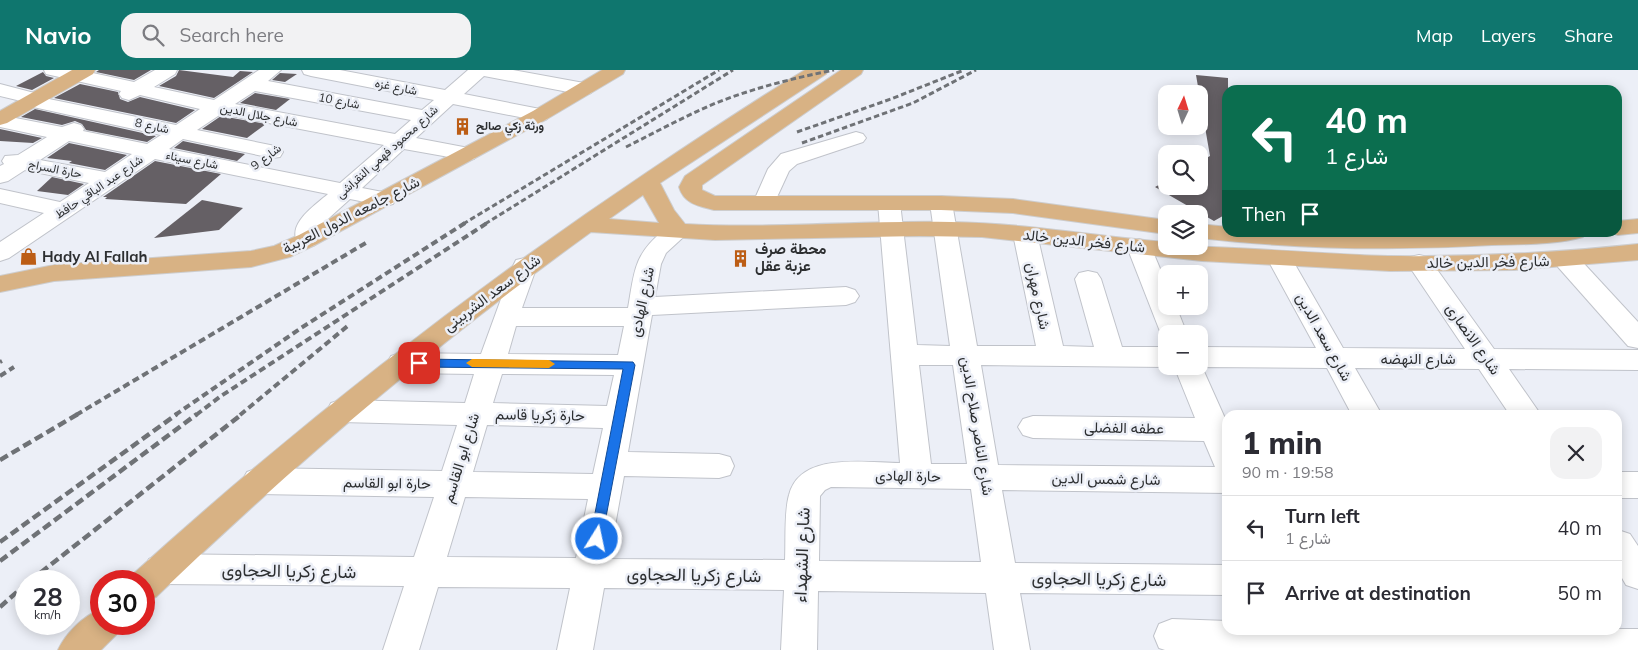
<!DOCTYPE html>
<html lang="en">
<head>
<meta charset="utf-8">
<style>
	:root { --surface:#fff; --page:#f2f2f3; --text:#2b2b33; --muted:#7c7c81; --line:#e1e1e2; --accent:#0f766e }
	body { margin:0; font-family:Mulish,Vazirmatn,sans-serif; background:var(--page); color:var(--text); height:100vh; display:flex; flex-direction:column; font-size:19px; white-space:nowrap }
	* { box-sizing:border-box; margin:0 }
	p { font-size:16px; color:var(--muted) }
	.icon { flex:none; width:28px; height:28px; fill:none; stroke:currentColor; stroke-width:2; stroke-linecap:round; stroke-linejoin:round }
	.map { position:relative; flex:1; overflow:hidden }
	.drawer { position:absolute; left:1222px; top:340px; width:400px; height:225px; display:flex; flex-direction:column; background:var(--surface); border-radius:15px; box-shadow:0 2px 12px #0003 }
	.drawer>* { flex:none }
	.guide { position:absolute; left:1222px; top:15px; width:400px; height:152px; border-radius:15px; box-shadow:0 2px 12px #0003; background:#0b6e4f; color:#fff; overflow:hidden }
	.needle { width:32px; rotate:4deg }
	.fabs { position:absolute; left:1158px; top:15px; display:grid; gap:10px }
	.fabs a { display:grid; place-items:center; width:50px; height:50px; border-radius:10px; background:var(--surface); box-shadow:0 2px 12px #0003; font-size:25px }
	.speed { position:absolute; left:15px; top:500px; display:flex; gap:10px; font-size:25px; font-weight:700; text-align:center }
	.speed>* { display:grid; place-content:center; width:65px; height:65px; border-radius:50%; background:var(--surface); box-shadow:0 2px 12px #0003; line-height:1 }
	.speed small { font-size:12px; font-weight:400 }
	.speed .limit { border:8px solid #d22; background:#fff; color:#111 }
	.pin { position:absolute; display:grid; place-items:center; width:42px; height:42px; color:#fff; margin:-21px; border-radius:10px; box-shadow:0 2px 8px #0006 }
	.me { position:absolute; width:55px; margin:-28px; rotate:10deg; stroke-linejoin:round; filter:drop-shadow(0 0 4px #0008) }
	.turn { display:flex; align-items:center; gap:18px; height:105px; padding:0 20px; font-size:22px }
	.turn .icon { width:65px; height:65px; stroke-width:2.5 }
	.turn b { display:block; font-size:35px; line-height:42px }
	.then { display:flex; align-items:center; height:48px; padding:0 20px; background:#0003; gap:10px; font-size:19px }
	.round { display:grid; place-items:center; flex:none; width:52px; height:52px; border-radius:15px; background:var(--page) }
	.head { display:flex; align-items:center; justify-content:space-between; height:85px; padding:0 20px }
	h1 { font-size:30px; font-weight:800; line-height:38px }
	ul { padding:0; list-style:none }
	li { display:flex; align-items:center; gap:15px; height:65px; padding:0 20px; border-top:1px solid var(--line) }
	li div { flex:1 }
	li b { display:block; font-size:19px }
	li em { font-style:normal }
	header { display:flex; align-items:center; gap:30px; box-sizing:border-box; height:70px; padding:0 25px; background:var(--accent); color:#fff }
	header strong { font-size:24px }
	nav { display:flex; gap:28px; margin-inline-start:auto; font-size:18px }
	.search { width:350px; height:45px; background:var(--page); display:flex; align-items:center; gap:12px; box-sizing:border-box; padding:0 18px; border-radius:15px; color:var(--muted); font-size:19px }
	.map>svg:first-child { display:block }
</style>
</head>
<body>
<header>
<strong>Navio</strong>
<div class="search"><svg class="icon" aria-label="search" viewBox="0 0 24 24"><circle cx="10" cy="10" r="6"/><path d="M15 15l6 6"/></svg>Search here</div>
<nav><a>Map</a><a>Layers</a><a>Share</a></nav>
</header>
<div class="map">
<svg width="1638" height="580" viewBox="0 0 1638 580">
	<rect width="100%" height="100%" fill="#eceff7"/>
	<g fill="#656065">
		<polygon points="99,0 151,0 134,10 96,2"/>
		<polygon points="179,0 233,7 240,1 253,2 214,28 159,16 176,6"/>
		<polygon points="43,2 46,6 54,8 32,20 16,16"/>
		<polygon points="280,3 297,4 285,12 272,10"/>
		<polygon points="1196,5 1228,8 1228,143 1214,151 1155,117 1166,111 1166,116 1199,116 1199,92 1210,86"/>
		<polygon points="80,14 118,22 120,29 128,32 140,27 195,40 176,53 54,28"/>
		<polygon points="255,23 290,29 276,40 240,33"/>
		<polygon points="35,39 156,66 147,72 86,60 82,54 75,51 62,55 21,47"/>
		<polygon points="221,46 266,54 247,68 202,59"/>
		<polygon points="0,59 42,68 33,73 0,71"/>
		<polygon points="183,71 245,84 237,91 174,78"/>
		<polygon points="69,73 127,85 105,100 69,93 72,91 47,88"/>
		<polygon points="155,91 221,104 186,134 105,129 107,127 103,127"/>
		<polygon points="52,107 84,114 68,125 37,121"/>
		<polygon points="202,130 243,138 219,160 154,168"/>
	</g>
	<g fill="none" stroke-linecap="round" stroke-linejoin="round">
		<defs>
			<g id="minor">
				<path d="M 44,0 L 79,0 L 134,12 L 155,0 L 177,0 L 175,4 L 154,17 L 214,30 L 259,0 L 281,0 L 268,11 L 422,40 L 434,30 L 311,6 L 304,4 L 302,0 L 340,0 L 445,20 L 468,0 L 513,0 L 584,13 L 591,15 L 594,19 L 591,23 L 584,25 L 484,6 L 464,24 L 540,39 L 547,41 L 550,45 L 547,49 L 540,51 L 453,34 L 416,68 L 474,79 L 477,84 L 474,89 L 466,90 L 404,79 L 362,118 L 393,124 L 396,129 L 393,134 L 385,136 L 350,129 L 319,157 L 319,170 L 315,175 L 307,178 L 299,175 C 285,155 314,136 328,124 L 155,89 L 9,188 L 0,191 L 0,172 L 44,143 L 0,133 L 0,119 L 60,132 L 89,113 L 25,100 L 8,111 L 0,113 L 0,96 L 4,94 L 2,91 L 5,86 L 18,85 L 47,67 L 0,57 L 0,45 L 62,57 L 74,53 L 81,55 L 84,59 L 83,61 L 147,74 L 161,65 L 24,35 L 21,31 L 0,26 L 0,14 L 42,25 L 44,28 L 176,55 L 200,39 L 140,25 L 129,30 L 122,28 L 119,24 L 121,21 L 46,4 ZM 255,21 L 411,50 L 395,64 L 235,34 ZM 221,44 L 384,75 L 340,113 L 169,79 L 183,69 L 272,88 L 280,87 L 283,82 L 280,77 L 197,60 ZM 69,71 L 132,84 L 105,102 L 40,90 Z"/>
				<polygon points="856,62 863,64 866,68 863,72 797,94 789,101 772,138 764,140 756,138 753,133 768,99 781,84"/>
				<path d="M 889,126 L 897,128 L 900,133 L 917,275 L 950,276 L 930,133 L 933,128 L 941,126 L 949,128 L 952,133 L 977,276 L 1036,276 L 1013,164 L 1017,159 L 1025,157 L 1033,159 L 1037,164 L 1063,276 L 1094,277 L 1075,209 L 1079,203 L 1088,201 L 1097,203 L 1101,209 L 1122,277 L 1166,277 L 1166,296 L 1168,296 L 1166,297 L 981,295 L 998,395 L 1215,397 L 1204,371 L 1033,368 L 1023,365 L 1018,357 L 1023,349 L 1033,346 L 1195,348 L 1174,296 L 1199,296 L 1199,277 L 1316,278 L 1268,190 L 1271,184 L 1280,182 L 1289,184 L 1343,278 L 1465,279 L 1407,193 L 1410,187 L 1419,185 L 1428,187 L 1494,279 L 1638,280 L 1638,300 L 1509,299 L 1541,345 L 1510,345 L 1479,299 L 1355,298 L 1382,345 L 1352,345 L 1327,298 L 1202,297 L 1228,355 L 1228,423 L 1002,420 L 1015,493 L 1228,495 L 1228,525 L 1020,523 L 1030,580 L 994,580 L 986,523 L 818,521 L 817,580 L 781,580 L 784,520 L 604,518 L 593,580 L 557,580 L 570,518 L 438,517 L 419,580 L 383,580 L 404,516 L 161,514 L 149,509 L 144,499 L 149,489 L 161,484 L 414,487 L 434,427 L 258,424 L 247,420 L 242,411 L 247,402 L 258,398 L 442,401 L 457,355 L 341,352 L 331,349 L 327,341 L 331,333 L 341,330 L 465,333 L 474,304 L 401,303 L 391,300 L 387,293 L 391,286 L 401,283 L 481,284 L 513,196 L 516,190 L 525,188 L 534,190 L 537,196 L 522,238 L 628,238 C 634,205 633,185 662,162 C 670,155 676,153 686,156 L 690,161 L 666,183 L 661,194 L 655,227 L 846,217 L 855,220 L 859,226 L 855,232 L 846,235 L 652,245 L 628,382 L 719,384 L 730,387 L 734,396 L 730,405 L 719,408 L 624,406 L 609,489 L 785,490 C 786,472 784,442 789,425 C 800,381 866,393 900,393 L 878,133 L 881,128 ZM 516,256 L 624,256 L 618,285 L 508,284 ZM 919,295 L 953,295 L 967,394 L 931,394 ZM 502,304 L 614,305 L 607,336 L 493,333 ZM 487,355 L 603,358 L 593,404 L 473,402 ZM 831,417 L 971,419 L 981,492 L 819,491 L 820,426 L 825,420 ZM 465,427 L 588,429 L 576,488 L 447,487 Z"/>
				<polygon points="1139,169 1148,172 1151,177 1166,213 1166,236 1176,236 1187,264 1166,264 1166,271 1161,264 1127,177 1130,172"/>
				<polygon points="1567,183 1576,185 1638,252 1638,278 1628,276 1558,197 1555,191 1558,185"/>
				<rect x="1618" y="402" width="20" height="26"/>
				<polygon points="1618,460 1630,464 1638,476 1638,519 1626,515 1618,501"/>
				<polygon points="1172,549 1228,551 1228,560 1638,559 1638,580 1165,580 1159,578 1154,566 1159,554"/>
			</g>
			<g id="major">
				<polygon points="72,0 95,0 93,4 7,53 0,55 0,41"/>
				<polygon points="602,0 625,0 623,4 547,49 315,175 290,187 251,197 54,211 0,222 0,206 54,195 251,181 274,176 299,165 533,41"/>
				<path d="M 805,0 L 828,0 L 826,4 L 660,113 L 674,140 L 685,154 C 774,159 862,150 951,152 C 1023,153 1094,166 1166,172 L 1166,176 C 1239,176 1314,184 1388,186 C 1472,187 1555,183 1638,174 L 1638,190 L 1514,200 L 1390,201 L 1202,191 L 982,167 L 920,166 L 715,170 L 591,162 C 437,273 293,395 156,527 L 144,531 L 144,511 L 129,511 L 132,505 C 294,358 467,223 649,101 C 700,67 752,32 805,0 ZM 643,125 L 659,153 L 609,149 Z"/>
				<path d="M 841,0 L 863,0 L 861,4 L 702,115 L 702,120 L 715,126 L 941,126 L 1013,129 L 1166,150 L 1166,164 L 1013,143 L 941,140 L 714,140 C 699,136 684,134 679,117 L 685,106 Z"/>
				<polygon points="1638,149 1638,163 1618,165 1609,162 1618,162 1618,151"/>
				<path d="M 1199,154 L 1228,157 L 1228,162 L 1587,162 L 1583,167 C 1555,175 1522,174 1492,175 C 1394,181 1297,179 1199,168 Z"/>
				<path d="M 101,539 L 101,554 L 122,554 L 116,565 L 101,580 L 58,580 C 66,563 83,546 101,539 Z"/>
			</g>
		</defs>
		<use href="#minor" stroke="#c0c3ca" stroke-width="2"/>
		<use href="#major" stroke="#cdcdce" stroke-width="2"/>
		<use href="#minor" fill="#fff" fill-rule="evenodd"/>
		<use href="#major" fill="#d8b284" fill-rule="evenodd"/>
		<g stroke="#6f7276" stroke-width="3" stroke-dasharray="5.5 3" stroke-linecap="butt">
			<polyline points="797,62 891,29 964,0"/>
			<polyline points="802,73 913,33 976,0"/>
			<path d="M 626,77 C 656,62 685,46 716,33 C 754,18 794,8 834,0"/>
			<polyline points="463,154 719,0"/>
			<polyline points="485,154 733,0"/>
		</g>
		<g stroke="#6f7276" stroke-width="4" stroke-dasharray="7 4" stroke-linecap="butt">
			<polyline points="0,292 2,291"/>
			<polyline points="0,306 14,297"/>
			<polyline points="76,345 369,171"/>
			<polyline points="175,345 301,258 465,153"/>
			<polyline points="196,345 221,326 487,153"/>
			<polyline points="240,345 350,254"/>
		</g>
		<g stroke="#6f7276" stroke-width="4.5" stroke-dasharray="9 4.5" stroke-linecap="butt">
			<polyline points="0,390 78,344"/>
			<polyline points="0,472 177,344"/>
			<polyline points="0,491 197,344"/>
			<polyline points="30,511 242,344"/>
			<polyline points="0,537 26,514"/>
		</g>
	</g>
	<polygon fill="#1a73e8" stroke="#114b97" points="419,289 633,292 635,295 601,473 597,475 592,473 590,469 623,299 419,297 414,293"/>
	<polygon fill="#f59e0b" points="472,289 549,290 555,294 549,298 472,297 466,293"/>
	<defs>
		<symbol id="building-bare" viewBox="-9 -9 18 18"><path d="M-4-6H4V6H1V3H-1V6H-4ZM-2.5-4.3h1.7v1.8h-1.7ZM.8-4.3h1.7v1.8H.8ZM-2.5-1h1.7V.8h-1.7ZM.8-1h1.7V.8H.8Z" fill="#bc5d15" stroke="#eceff7" stroke-width="2.5" paint-order="stroke"/></symbol>
		<symbol id="shop-bare" viewBox="-9 -9 18 18"><path d="M-5-2.5h2.3a2.7 3.5 0 0 1 5.4 0H5L5.5 6h-11ZM-1.5-2.5h3a1.5 2.3 0 0 0-3 0Z" fill="#bc5d15" stroke="#eceff7" stroke-width="2.5" paint-order="stroke"/></symbol>
	</defs>
	<g fill-rule="evenodd">
		<use href="#building-bare" x="450" y="44" width="25" height="25"/>
		<use href="#shop-bare" x="16" y="174" width="25" height="25"/>
		<use href="#building-bare" x="728" y="176" width="25" height="25"/>
	</g>
	<g text-anchor="middle" stroke-width="5" stroke-linejoin="round" paint-order="stroke">
		<g font-size="12" fill="#2d2f31" stroke="#eceff7">
			<text transform="translate(396 17) rotate(11)" y="4">شارع غزه</text>
			<text transform="translate(339 31) rotate(11)" y="4">شارع 10</text>
			<text transform="translate(259 45) rotate(11)" y="4">شارع جلال الدين</text>
			<text transform="translate(152 56) rotate(12)" y="4">شارع 8</text>
			<text transform="translate(387 82) rotate(-42)" y="4">شارع محمود فهمي النقراشى</text>
			<text transform="translate(266 87) rotate(-37)" y="4">شارع 9</text>
			<text transform="translate(192 90) rotate(11)" y="4">شارع سيناء</text>
			<text transform="translate(55 99) rotate(11)" y="4">حارة السراج</text>
			<text transform="translate(99 117) rotate(-34)" y="4">شارع عبد الباقي حافظ</text>
		</g>
		<g font-size="12" font-weight="bold" fill="#2d2f31" stroke="#eceff7" text-anchor="start">
			<text x="476" y="60">ورثة زكي صالح</text>
		</g>
		<g font-size="15" fill="#2d2f31" stroke="#eceff7">
			<text transform="translate(351 145) rotate(-27)" y="5">شارع جامعه الدول العربية</text>
			<text transform="translate(1084 171) rotate(6)" y="5">شارع فخر الدين خالد</text>
			<text transform="translate(1488 192) rotate(-1)" y="5">شارع فخر الدين خالد</text>
			<text transform="translate(492 223) rotate(-37)" y="5">شارع سعد الشربينى</text>
			<text transform="translate(1038 226) rotate(78)" y="5">شارع مهران</text>
			<text transform="translate(642 232) rotate(-78)" y="5">شارع الهادى</text>
			<text transform="translate(1324 267) rotate(61)" y="5">شارع سعد الدين</text>
			<text transform="translate(1473 269) rotate(55)" y="5">شارع الانصارى</text>
			<text x="1418" y="294">شارع النهضه</text>
			<text transform="translate(540 345) rotate(1)" y="5">حارة زكريا قاسم</text>
			<text transform="translate(977 356) rotate(81)" y="5">شارع الناصر صلاح الدين</text>
			<text transform="translate(1124 358) rotate(1)" y="5">عطفه الفضلى</text>
			<text transform="translate(461 388) rotate(-73)" y="5">شارع ابو القاسم</text>
			<text transform="translate(908 406) rotate(1)" y="5">حارة الهادى</text>
			<text transform="translate(1106 409) rotate(1)" y="5">شارع شمس الدين</text>
			<text transform="translate(387 413) rotate(1)" y="5">حارة ابو القاسم</text>
		</g>
		<g font-size="15" font-weight="bold" fill="#2d2f31" stroke="#eceff7" text-anchor="start">
			<text x="755" y="184">محطة صرف<tspan x="755" dy="17">عزبة عقل</tspan></text>
			<text x="42" y="192">Hady Al Fallah</text>
		</g>
		<g font-size="18" fill="#2d2f31" stroke="#eceff7">
			<text transform="translate(802 485) rotate(-88)" y="6">شارع الشهداء</text>
			<text transform="translate(289 501) rotate(1)" y="6">شارع زكريا الحجاوى</text>
			<text transform="translate(694 505) rotate(1)" y="6">شارع زكريا الحجاوى</text>
			<text transform="translate(1099 509) rotate(1)" y="6">شارع زكريا الحجاوى</text>
		</g>
	</g>
</svg>
<div class="fabs">
<a><svg class="needle" viewBox="-14 -14 28 28"><path d="M0-13l5 13h-10z" fill="#e53935"/><path d="M0 13l5-13h-10z" fill="#7c7c81"/></svg></a>
<a><svg class="icon" aria-label="search" viewBox="0 0 24 24"><circle cx="10" cy="10" r="6"/><path d="M15 15l6 6"/></svg></a>
<a><svg class="icon" aria-label="layers" viewBox="0 0 24 24"><path d="M12 4l9 5-9 5-9-5zM3 14l9 5 9-5"/></svg></a>
<a>+</a>
<a>−</a>
</div>
<div class="speed"><div>28<small>km/h</small></div><div class="limit">30</div></div>
<div class="pin" style="left:419px;top:293px;background:#d93025"><svg class="icon" aria-label="arrive" viewBox="0 0 24 24"><path d="M6 21V4h12l-3 4 3 4H6"/></svg></div>
<svg class="me" style="left:597px;top:469px" viewBox="-20 -20 40 40"><circle r="17" fill="#1a73e8" stroke="#fff" stroke-width="3"/><path d="M0-11L8 9 0 5-8 9z" fill="#fff"/></svg>
<div class="guide">
<div class="turn"><svg class="icon" aria-label="left" viewBox="0 0 24 24"><path d="M17 20v-9H6M10 6l-5 5 5 5"/></svg><div><b>40 m</b>شارع 1</div></div>
<div class="then">Then<svg class="icon" aria-label="arrive" viewBox="0 0 24 24"><path d="M6 21V4h12l-3 4 3 4H6"/></svg></div>
</div>
<section class="drawer">
<div class="head"><div><h1>1 min</h1><p>90 m · 19:58</p></div><a class="round"><svg class="icon" aria-label="close" viewBox="0 0 24 24"><path d="M6 6l12 12M18 6L6 18"/></svg></a></div>
<ul>
<li><svg class="icon" aria-label="left" viewBox="0 0 24 24"><path d="M17 20v-9H6M10 6l-5 5 5 5"/></svg><div><b>Turn left</b><p>شارع 1</p></div><em>40 m</em></li>
<li><svg class="icon" aria-label="arrive" viewBox="0 0 24 24"><path d="M6 21V4h12l-3 4 3 4H6"/></svg><div><b>Arrive at destination</b></div><em>50 m</em></li>
</ul>
</section>
</div>
</body>
</html>
